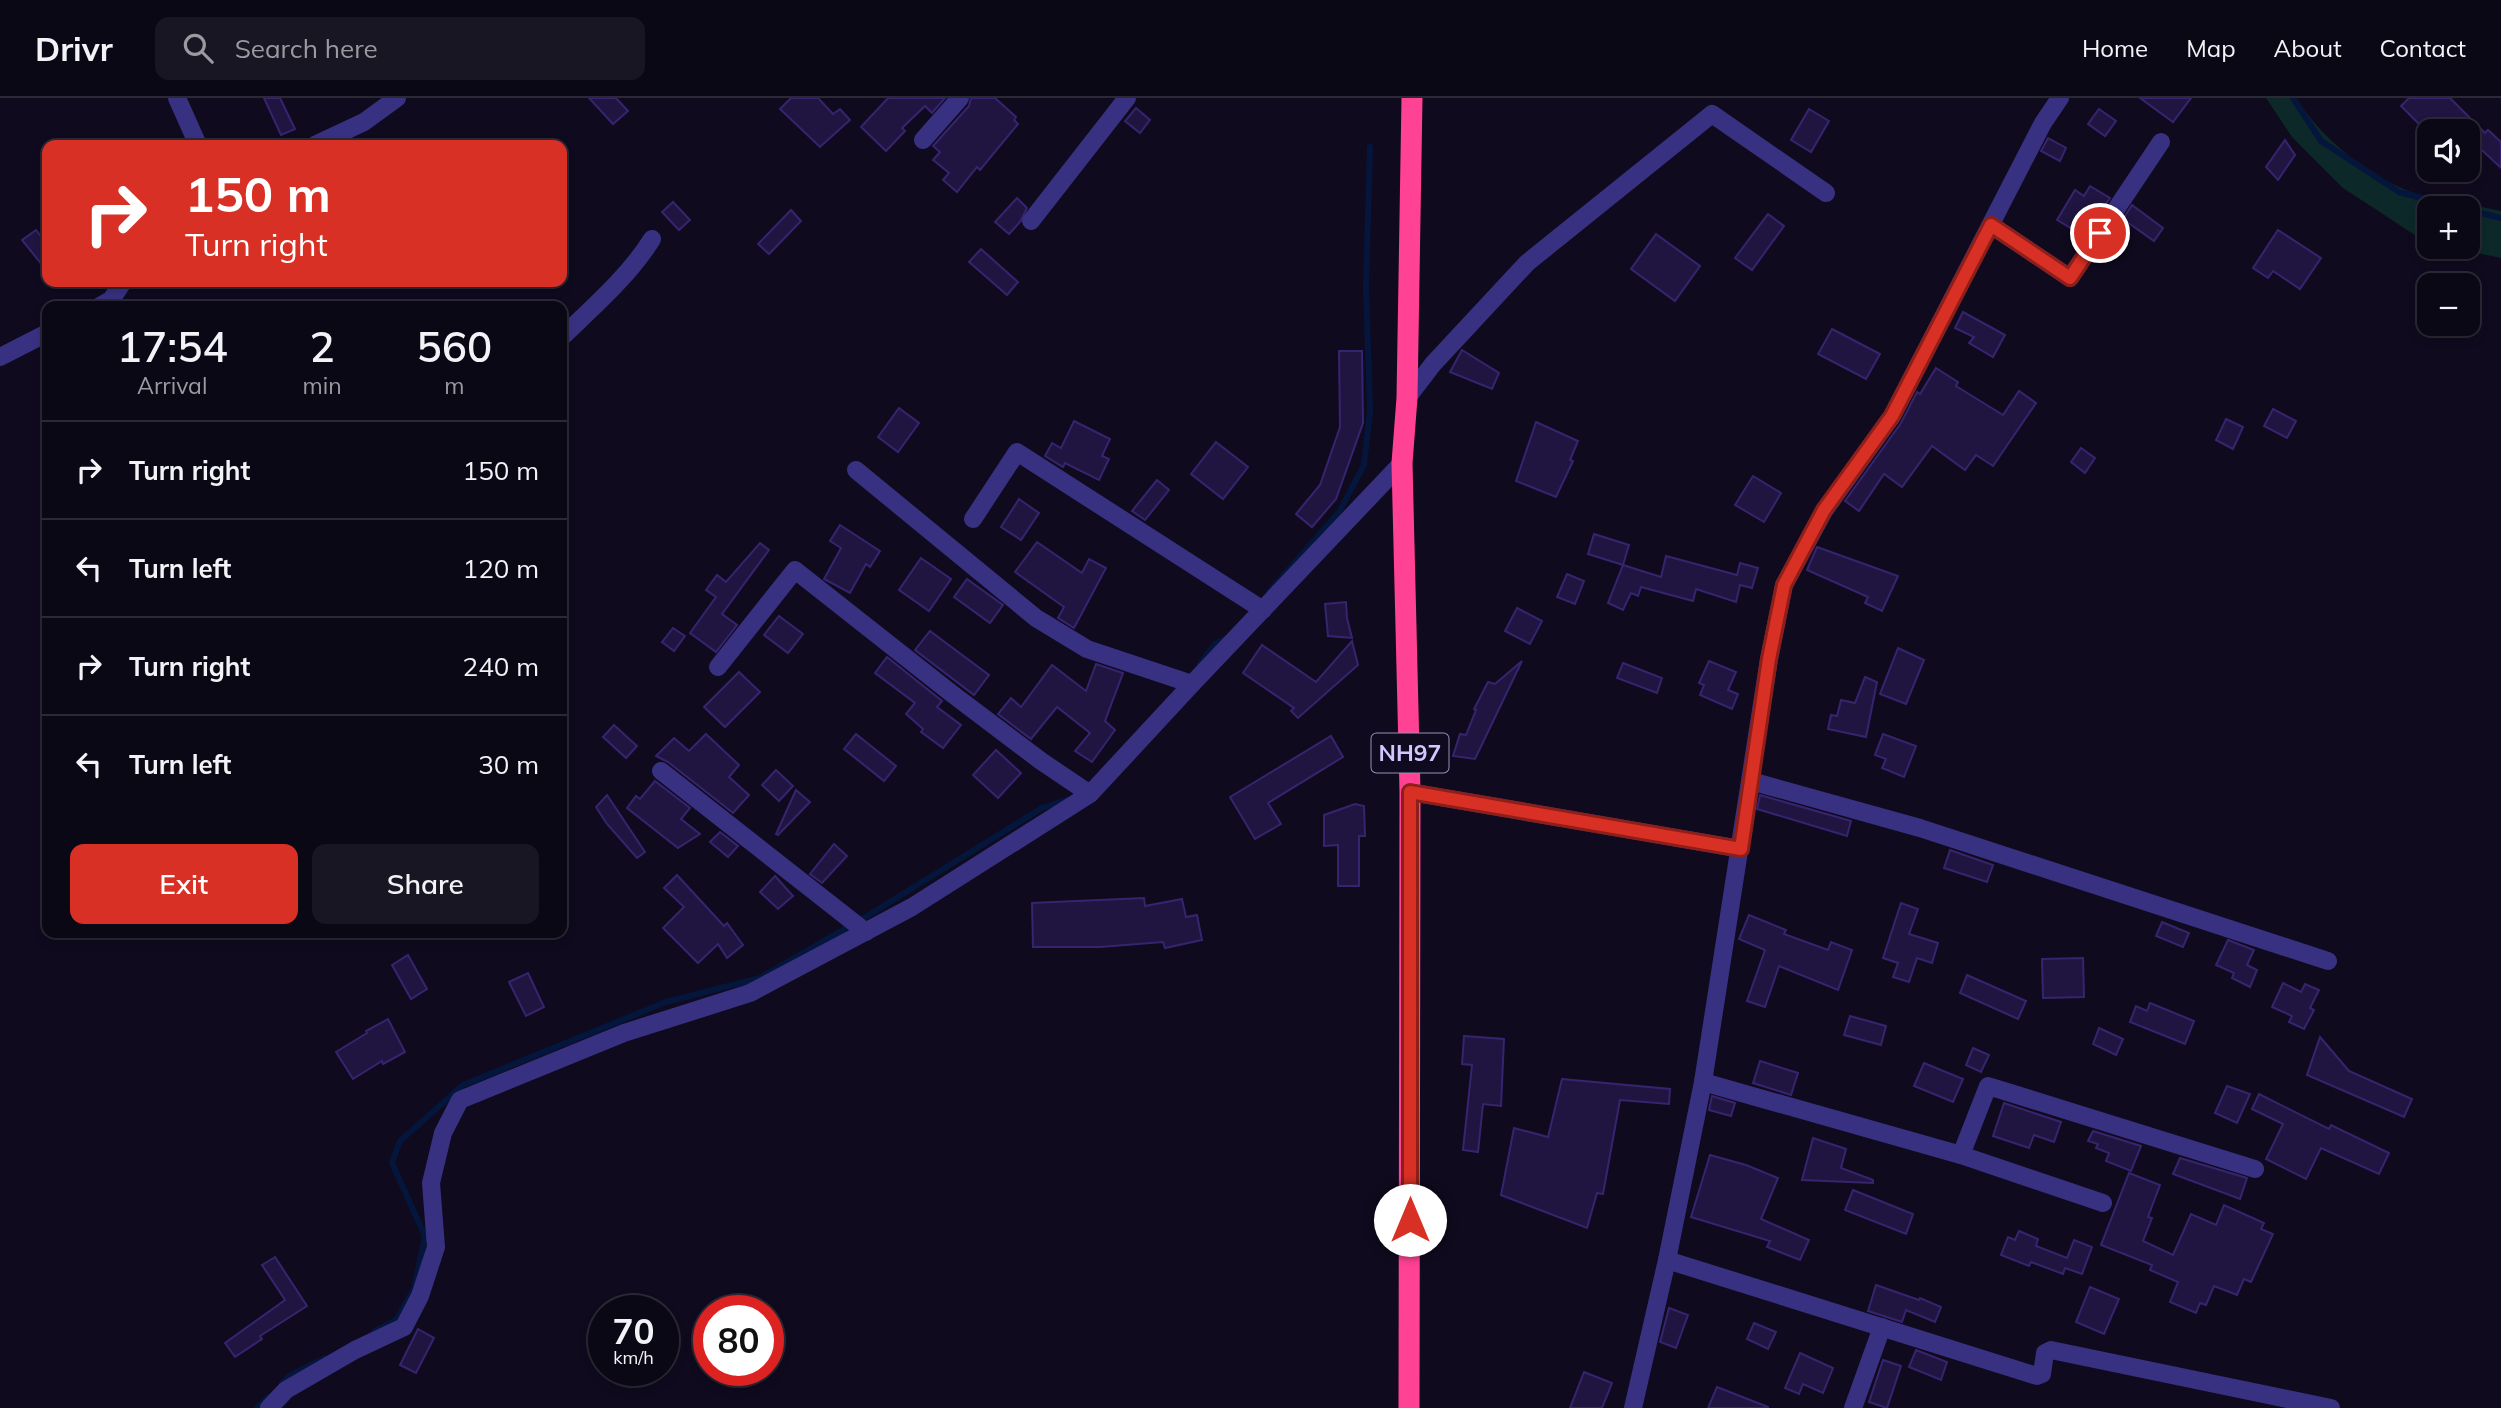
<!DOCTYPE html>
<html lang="en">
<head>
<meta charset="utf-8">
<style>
	:root { --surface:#0b0816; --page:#191623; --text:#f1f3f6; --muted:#9a9aa1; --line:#2b2935; --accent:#d93025 }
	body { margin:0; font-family:Mulish,sans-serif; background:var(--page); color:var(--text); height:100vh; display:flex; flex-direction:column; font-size:26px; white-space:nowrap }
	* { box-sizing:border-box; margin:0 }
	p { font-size:23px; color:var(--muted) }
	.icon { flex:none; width:38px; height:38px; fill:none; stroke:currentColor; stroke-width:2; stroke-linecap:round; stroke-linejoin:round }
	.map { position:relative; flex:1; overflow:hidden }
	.side { position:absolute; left:42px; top:203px; width:525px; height:637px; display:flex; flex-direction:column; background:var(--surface); border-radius:14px; box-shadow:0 4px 10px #0003,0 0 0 2px var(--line) }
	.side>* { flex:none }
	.guide { position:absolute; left:42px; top:42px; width:525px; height:147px; border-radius:14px; box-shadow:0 4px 10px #0003,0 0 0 2px var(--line); background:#d93025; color:#fff; overflow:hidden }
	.fabs { position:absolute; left:2417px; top:21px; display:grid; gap:14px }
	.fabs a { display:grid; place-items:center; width:63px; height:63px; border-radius:14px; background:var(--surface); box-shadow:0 4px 10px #0003,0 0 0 2px var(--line); font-size:35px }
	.speed { position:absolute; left:588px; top:1197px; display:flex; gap:14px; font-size:35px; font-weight:700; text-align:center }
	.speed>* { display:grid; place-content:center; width:91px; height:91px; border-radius:50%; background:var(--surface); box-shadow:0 4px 10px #0003,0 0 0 2px var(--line); line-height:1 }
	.speed small { font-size:18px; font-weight:400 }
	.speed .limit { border:10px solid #d22; background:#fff; color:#111 }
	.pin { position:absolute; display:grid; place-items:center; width:60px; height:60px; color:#fff; margin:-30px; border:4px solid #fff; border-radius:50%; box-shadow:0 2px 7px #0007 }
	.me { position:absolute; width:77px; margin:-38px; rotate:0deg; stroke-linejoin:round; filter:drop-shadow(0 0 5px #0008) }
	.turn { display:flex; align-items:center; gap:24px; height:147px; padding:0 28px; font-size:32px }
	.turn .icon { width:91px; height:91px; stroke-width:2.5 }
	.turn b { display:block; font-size:49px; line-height:60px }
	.eta { display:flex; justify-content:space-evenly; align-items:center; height:119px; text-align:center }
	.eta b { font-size:42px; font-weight:600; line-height:49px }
	.button { display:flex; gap:14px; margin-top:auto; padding:14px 28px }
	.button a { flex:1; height:80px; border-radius:14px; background:var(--accent); color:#fff; font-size:28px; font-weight:600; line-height:80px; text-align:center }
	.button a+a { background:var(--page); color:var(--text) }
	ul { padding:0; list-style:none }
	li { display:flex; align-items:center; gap:21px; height:98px; padding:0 28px; border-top:2px solid var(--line) }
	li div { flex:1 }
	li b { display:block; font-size:26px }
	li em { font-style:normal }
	header { display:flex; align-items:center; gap:42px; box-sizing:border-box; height:98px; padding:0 35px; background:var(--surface); border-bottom:2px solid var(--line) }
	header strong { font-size:33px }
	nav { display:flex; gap:38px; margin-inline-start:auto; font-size:24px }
	.search { width:490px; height:63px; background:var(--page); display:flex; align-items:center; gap:18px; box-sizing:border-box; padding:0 24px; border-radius:14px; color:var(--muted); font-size:26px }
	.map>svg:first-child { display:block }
</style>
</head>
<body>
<header>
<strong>Drivr</strong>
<div class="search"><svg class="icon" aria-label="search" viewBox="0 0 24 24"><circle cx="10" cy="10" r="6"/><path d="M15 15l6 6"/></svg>Search here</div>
<nav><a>Home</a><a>Map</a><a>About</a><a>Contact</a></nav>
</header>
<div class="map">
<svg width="2501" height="1310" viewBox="0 0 2501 1310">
	<rect width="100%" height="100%" fill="#0f0a1e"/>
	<path fill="#0d2829" d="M 2266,0 L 2296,0 C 2322,41 2366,76 2411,94 C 2434,103 2476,107 2501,113 L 2501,160 L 2449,149 L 2468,149 L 2468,110 L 2429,110 L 2429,144 L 2424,143 L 2343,90 L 2292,39 Z"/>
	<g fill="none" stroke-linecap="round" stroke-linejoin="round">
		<g stroke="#05163d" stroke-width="6">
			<polyline points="2293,0 2321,43 2399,94 2459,110"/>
			<polyline points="2468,112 2501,120"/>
			<polyline points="1269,494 1339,414 1364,367 1370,313 1366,189 1370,49"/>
			<polyline points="1200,566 1215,546 1227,540"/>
			<polyline points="375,1233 396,1222 414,1191 425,1138 392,1065 400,1043 463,987 666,904 760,880 872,815 1042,710 1069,701"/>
			<polyline points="281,1287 289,1278 325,1260"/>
			<polyline points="257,1310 268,1299"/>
		</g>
	</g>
	<g fill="#201541" stroke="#37246f" stroke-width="2">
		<polygon points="264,0 280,0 295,31 281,37"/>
		<polygon points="589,0 616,0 628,13 613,26"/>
		<polygon points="791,0 818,0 833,16 840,11 850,22 820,49 780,11"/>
		<polygon points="888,0 945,0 932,15 925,8 902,30 905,33 886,53 861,29"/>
		<polygon points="971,0 995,0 1016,19 1014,22 1018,26 980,72 977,69 957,94 943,82 949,75 933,62 940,54 933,48 969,8"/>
		<polygon points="2140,0 2191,0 2173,24"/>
		<polygon points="2409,0 2450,0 2485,35 2488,32 2501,44 2501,70 2468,39 2468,33 2426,33 2401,8"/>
		<polygon points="1136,10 1150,22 1140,35 1125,23"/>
		<polygon points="1809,11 1829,23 1811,54 1791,42"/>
		<polygon points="2099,11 2116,23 2105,38 2088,26"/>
		<polygon points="2048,40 2066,50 2060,63 2041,53"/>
		<polygon points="2285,42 2295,57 2278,82 2266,69"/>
		<polygon points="2090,88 2110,100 2084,138 2057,122 2075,92 2084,98"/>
		<polygon points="1017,100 1027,110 1020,124 1009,136 995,124"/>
		<polygon points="673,104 690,122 679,132 662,114"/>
		<polygon points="2132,107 2163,130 2154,143 2123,121"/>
		<polygon points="791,112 801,123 769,156 758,146"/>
		<polygon points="1768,116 1784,128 1752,172 1735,160"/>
		<polygon points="36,132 47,146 47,173 22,142"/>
		<polygon points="2278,132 2321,160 2300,191 2273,173 2268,180 2253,170"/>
		<polygon points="1656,136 1700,168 1675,203 1631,171"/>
		<polygon points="981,151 1018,184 1007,197 969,164"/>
		<polygon points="1963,214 2005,237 1993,259 1969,245 1974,239 1955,230"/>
		<polygon points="1832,231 1880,256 1866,281 1818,256"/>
		<polygon points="1462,252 1499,275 1492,291 1450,274"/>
		<polygon points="1339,253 1362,253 1363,325 1336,401 1312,429 1296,416 1320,387 1340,329"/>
		<polygon points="1936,270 1958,284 1956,288 2003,317 2019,293 2036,305 1993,368 1976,357 1965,372 1932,348 1902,389 1884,376 1859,413 1845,403 1901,325 1917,294 1920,296"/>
		<polygon points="899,310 919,325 898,354 878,339"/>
		<polygon points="2273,311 2296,323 2287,340 2264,328"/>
		<polygon points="2226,321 2243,329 2233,351 2216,342"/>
		<polygon points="1074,323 1110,341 1102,358 1109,361 1099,382 1065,365 1063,369 1045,358 1052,345 1061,350"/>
		<polygon points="1536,324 1578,343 1570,362 1573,363 1556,399 1516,383"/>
		<polygon points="1216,344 1248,369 1223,401 1191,376"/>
		<polygon points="2081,350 2095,360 2085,375 2071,364"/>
		<polygon points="1753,378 1781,395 1764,424 1735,407"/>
		<polygon points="1157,382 1169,392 1145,422 1132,413"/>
		<polygon points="1019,401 1039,415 1021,442 1001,429"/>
		<polygon points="840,427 880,453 870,469 866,466 850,495 824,481 841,450 830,443"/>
		<polygon points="1594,436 1629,447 1623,467 1588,456"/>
		<polygon points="1037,444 1082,475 1089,461 1106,470 1074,530 1058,520 1064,509 1015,474"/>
		<polygon points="760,445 769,452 722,516 737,527 716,554 690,535 716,499 706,492 717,477 726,484"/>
		<polygon points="1817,449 1898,478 1882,513 1865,505 1868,499 1807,472"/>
		<polygon points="1666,458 1737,477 1740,465 1758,470 1752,490 1740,487 1736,504 1696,491 1693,503 1641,489 1638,498 1631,495 1623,512 1608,505 1623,467 1661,479"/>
		<polygon points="921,460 951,481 929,513 899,492"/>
		<polygon points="1567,476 1584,483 1575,506 1557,499"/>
		<polygon points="967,481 1003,507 990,525 954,499"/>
		<polygon points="1346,504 1347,520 1352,540 1328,538 1325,506"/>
		<polygon points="1517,510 1542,523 1530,546 1505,533"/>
		<polygon points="779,518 803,536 788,555 764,537"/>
		<polygon points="673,530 685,538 674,553 662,544"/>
		<polygon points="930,533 989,577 974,597 915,552"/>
		<polygon points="1352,543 1358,567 1298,620 1291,613 1294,610 1243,575 1262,547 1316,584"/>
		<polygon points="1898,550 1924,562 1906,606 1880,596"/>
		<polygon points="887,559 942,603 937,609 961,627 943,650 921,634 923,631 906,616 915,605 875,575"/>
		<polygon points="1522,563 1475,661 1453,658 1460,636 1466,637 1476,612 1474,611 1488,584 1495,586"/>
		<polygon points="1709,563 1736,574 1728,592 1738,596 1732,611 1700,597 1704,587 1699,585"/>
		<polygon points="1623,565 1662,580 1657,595 1617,580"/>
		<polygon points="1096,566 1123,575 1105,623 1115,632 1092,664 1075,653 1090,635 1057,609 1031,641 998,616 1011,600 1021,609 1052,567 1086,593"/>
		<polygon points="739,574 760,594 725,629 704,609"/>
		<polygon points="1865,579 1877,584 1866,639 1828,631 1831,617 1837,618 1841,602 1855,605"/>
		<polygon points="614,627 637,648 626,660 603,639"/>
		<polygon points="706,636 739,667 729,679 749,697 733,715 668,664 656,658 674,640 689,653"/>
		<polygon points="856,636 896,668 884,683 844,651"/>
		<polygon points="1883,636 1916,648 1904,679 1882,670 1886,661 1875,657"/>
		<polygon points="1331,638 1343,659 1268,705 1281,726 1255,741 1230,699"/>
		<polygon points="996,652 1021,675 998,700 973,677"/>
		<polygon points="776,672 793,688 779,703 762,687"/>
		<polygon points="655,683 690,710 681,721 700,736 678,750 627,710 636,698 640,701"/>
		<polygon points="796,692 810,704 778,737 776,736"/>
		<polygon points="607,697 645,754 637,760 607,726 596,709"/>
		<polygon points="1760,697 1851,723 1847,738 1757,711"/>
		<polygon points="1355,706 1364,708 1365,738 1359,738 1359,788 1338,788 1338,747 1324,748 1324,717"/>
		<polygon points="720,734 738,748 728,759 710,744"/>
		<polygon points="834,746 847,758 822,785 810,776"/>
		<polygon points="1950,752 1993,767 1987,784 1944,770"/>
		<polygon points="677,777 724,828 727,825 743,847 727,860 718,846 698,865 663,830 684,809 664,790"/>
		<polygon points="775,778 793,798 778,811 760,794"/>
		<polygon points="1144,800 1145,808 1182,801 1186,819 1197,817 1202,842 1165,850 1163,844 1100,849 1033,849 1032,805"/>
		<polygon points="1901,805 1918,811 1909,836 1938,845 1932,865 1917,860 1909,884 1893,879 1898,865 1883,860"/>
		<polygon points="1749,817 1786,832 1784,836 1828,852 1831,844 1852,852 1838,892 1779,868 1765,909 1747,903 1765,852 1739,841"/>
		<polygon points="2162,824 2189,835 2183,849 2156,838"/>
		<polygon points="2228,842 2254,852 2247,867 2257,872 2250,889 2232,880 2234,875 2216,867"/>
		<polygon points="408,857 427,891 411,901 392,867"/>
		<polygon points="2083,860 2084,899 2043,900 2042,861"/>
		<polygon points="528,875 544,909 526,918 509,884"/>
		<polygon points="1967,877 2026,903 2018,921 1960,895"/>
		<polygon points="2283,885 2301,894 2305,886 2319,892 2310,910 2314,912 2304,931 2289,924 2292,918 2272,909"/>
		<polygon points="2150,905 2194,923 2185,946 2130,924 2136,908 2147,913"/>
		<polygon points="1850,918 1886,928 1881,947 1844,937"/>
		<polygon points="388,921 405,954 383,966 382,963 353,981 336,954 367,935 366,933"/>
		<polygon points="2099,930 2123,941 2116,957 2093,946"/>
		<polygon points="1464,938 1504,941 1501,1008 1483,1006 1478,1054 1463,1052 1472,967 1462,966"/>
		<polygon points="2320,939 2349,973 2412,1001 2404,1019 2307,977"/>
		<polygon points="1973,950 1989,957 1981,974 1966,967"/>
		<polygon points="1760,963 1798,975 1791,997 1753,985"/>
		<polygon points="1924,965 1963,981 1953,1004 1914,988"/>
		<polygon points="1562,981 1670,991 1669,1006 1620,1002 1603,1096 1597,1095 1587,1130 1501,1097 1514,1030 1548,1039"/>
		<polygon points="2227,988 2250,996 2237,1025 2215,1015"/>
		<polygon points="2259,996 2329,1031 2331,1027 2389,1055 2379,1076 2321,1050 2306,1081 2266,1061 2283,1026 2252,1011"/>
		<polygon points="1712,998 1735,1005 1731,1018 1709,1012"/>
		<polygon points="2004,1005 2061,1024 2054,1044 2034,1037 2029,1050 1993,1038"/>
		<polygon points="2093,1033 2141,1048 2131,1073 2106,1063 2109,1055 2096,1050 2098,1046 2088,1043"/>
		<polygon points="1813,1040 1846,1051 1841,1070 1873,1082 1873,1085 1802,1082"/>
		<polygon points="1710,1057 1746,1067 1778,1080 1761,1121 1809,1142 1800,1162 1767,1149 1770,1143 1691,1119"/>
		<polygon points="2180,1060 2247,1080 2240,1101 2173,1076"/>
		<polygon points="2129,1075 2160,1087 2148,1119 2152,1120 2143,1143 2173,1157 2191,1116 2216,1127 2224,1107 2264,1125 2261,1131 2273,1136 2251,1184 2244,1181 2237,1197 2214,1188 2206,1207 2200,1205 2196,1215 2170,1204 2178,1184 2150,1172 2152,1167 2101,1147"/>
		<polygon points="1853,1092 1913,1116 1906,1136 1845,1112"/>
		<polygon points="2019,1133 2038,1141 2036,1148 2067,1160 2074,1142 2092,1149 2082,1176 2065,1170 2063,1176 2031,1164 2029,1168 2001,1157 2008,1139 2015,1142"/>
		<polygon points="275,1159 307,1208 260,1238 262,1241 235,1259 225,1245 285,1202 262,1167"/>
		<polygon points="1876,1187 1919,1202 1920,1200 1941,1209 1935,1224 1906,1212 1902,1224 1868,1213"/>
		<polygon points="2090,1189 2119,1201 2104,1236 2076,1224"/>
		<polygon points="1669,1210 1688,1217 1676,1250 1660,1244"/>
		<polygon points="1754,1225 1776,1234 1768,1251 1747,1241"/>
		<polygon points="418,1231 434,1240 416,1275 400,1267"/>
		<polygon points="1916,1252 1947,1264 1941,1282 1909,1269"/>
		<polygon points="1800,1255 1833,1270 1823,1295 1803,1286 1799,1296 1785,1290"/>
		<polygon points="1883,1262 1901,1268 1887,1310 1869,1304"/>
		<polygon points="1584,1274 1612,1285 1602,1310 1570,1310"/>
		<polygon points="1717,1289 1768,1309 1768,1310 1708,1310"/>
	</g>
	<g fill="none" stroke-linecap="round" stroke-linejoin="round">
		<g stroke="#383182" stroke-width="18">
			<polyline points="177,0 198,47"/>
			<polyline points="923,42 960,0"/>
			<polyline points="315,47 364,24 397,0"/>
			<polyline points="1031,123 1127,0"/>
			<polyline points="1991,127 2070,180 2161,44"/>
			<polyline points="100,208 111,202 123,184"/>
			<path d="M 562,239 C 592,210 630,177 652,141"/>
			<polyline points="0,259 47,235"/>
			<polyline points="1407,300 1433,266 1527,165 1712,16 1826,95"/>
			<polyline points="856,372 1036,520 1087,551 1192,586"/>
			<polyline points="973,421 1017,354 1263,512"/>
			<polyline points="718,569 795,472 951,595 1041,663 1090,696"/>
			<polyline points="661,673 866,834"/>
			<polyline points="1751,683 1920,730 2328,863"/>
			<polyline points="1410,694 1741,751"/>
			<polyline points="1703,984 1961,1057 2103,1105"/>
			<polyline points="1961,1057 1988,988 2255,1071"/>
			<polyline points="1667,1162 2037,1278 2042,1276 2045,1255 2051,1252 2331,1310"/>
			<polyline points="269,1310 286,1292 355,1252 404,1229 420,1198 436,1149 431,1085 443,1035 460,1002 624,935 750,895 912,809 1090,696 1192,586 1402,365"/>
			<polyline points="1633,1310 1667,1162 1703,984 1769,561 1784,487 1824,413 1892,318 2043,25 2060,0"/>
			<polyline points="1853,1310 1882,1229"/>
		</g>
		<polyline stroke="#ff4293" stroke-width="21" points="1409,1310 1410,694 1402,365 1407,300 1412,0"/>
	</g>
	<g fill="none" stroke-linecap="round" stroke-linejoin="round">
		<defs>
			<polyline id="route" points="1410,1122 1410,694 1741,751 1769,561 1784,487 1824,412 1892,318 1991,127 2070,180 2100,135"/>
		</defs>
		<use href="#route" stroke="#8d1f18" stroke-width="18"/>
		<use href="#route" stroke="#d93025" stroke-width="12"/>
	</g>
	<g text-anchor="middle" stroke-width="7" stroke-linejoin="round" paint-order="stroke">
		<rect fill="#0f0a1e" stroke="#978ebc" stroke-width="2" x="1371.5" y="635.5" width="77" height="39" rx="5"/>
		<g font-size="23" font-weight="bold" fill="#d1c7ff">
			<text x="1410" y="663">NH97</text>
		</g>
	</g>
</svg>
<div class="fabs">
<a><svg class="icon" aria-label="sound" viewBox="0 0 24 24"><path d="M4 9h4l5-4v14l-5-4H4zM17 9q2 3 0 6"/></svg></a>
<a>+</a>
<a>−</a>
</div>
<div class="speed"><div>70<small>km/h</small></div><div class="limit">80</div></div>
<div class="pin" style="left:2100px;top:135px;background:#d93025"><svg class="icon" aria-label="arrive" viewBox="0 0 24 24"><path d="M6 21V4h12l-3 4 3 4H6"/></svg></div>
<svg class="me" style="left:1410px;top:1122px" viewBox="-20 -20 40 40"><circle r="19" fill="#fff"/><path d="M0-13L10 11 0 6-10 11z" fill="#d93025"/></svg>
<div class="guide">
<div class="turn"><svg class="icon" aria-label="right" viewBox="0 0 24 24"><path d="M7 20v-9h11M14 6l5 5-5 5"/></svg><div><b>150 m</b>Turn right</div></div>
</div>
<section class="side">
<div class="eta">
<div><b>17:54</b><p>Arrival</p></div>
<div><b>2</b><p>min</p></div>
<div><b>560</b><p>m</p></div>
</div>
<ul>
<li><svg class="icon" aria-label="right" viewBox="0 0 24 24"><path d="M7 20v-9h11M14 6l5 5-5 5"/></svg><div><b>Turn right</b></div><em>150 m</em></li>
<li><svg class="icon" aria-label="left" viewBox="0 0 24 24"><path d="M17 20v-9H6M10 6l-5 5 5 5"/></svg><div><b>Turn left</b></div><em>120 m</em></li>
<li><svg class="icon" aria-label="right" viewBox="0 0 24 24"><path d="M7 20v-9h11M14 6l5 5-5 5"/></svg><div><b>Turn right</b></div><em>240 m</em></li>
<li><svg class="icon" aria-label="left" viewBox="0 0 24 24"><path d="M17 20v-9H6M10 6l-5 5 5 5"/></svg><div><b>Turn left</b></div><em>30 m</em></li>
</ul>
<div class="button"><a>Exit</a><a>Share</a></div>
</section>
</div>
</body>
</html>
